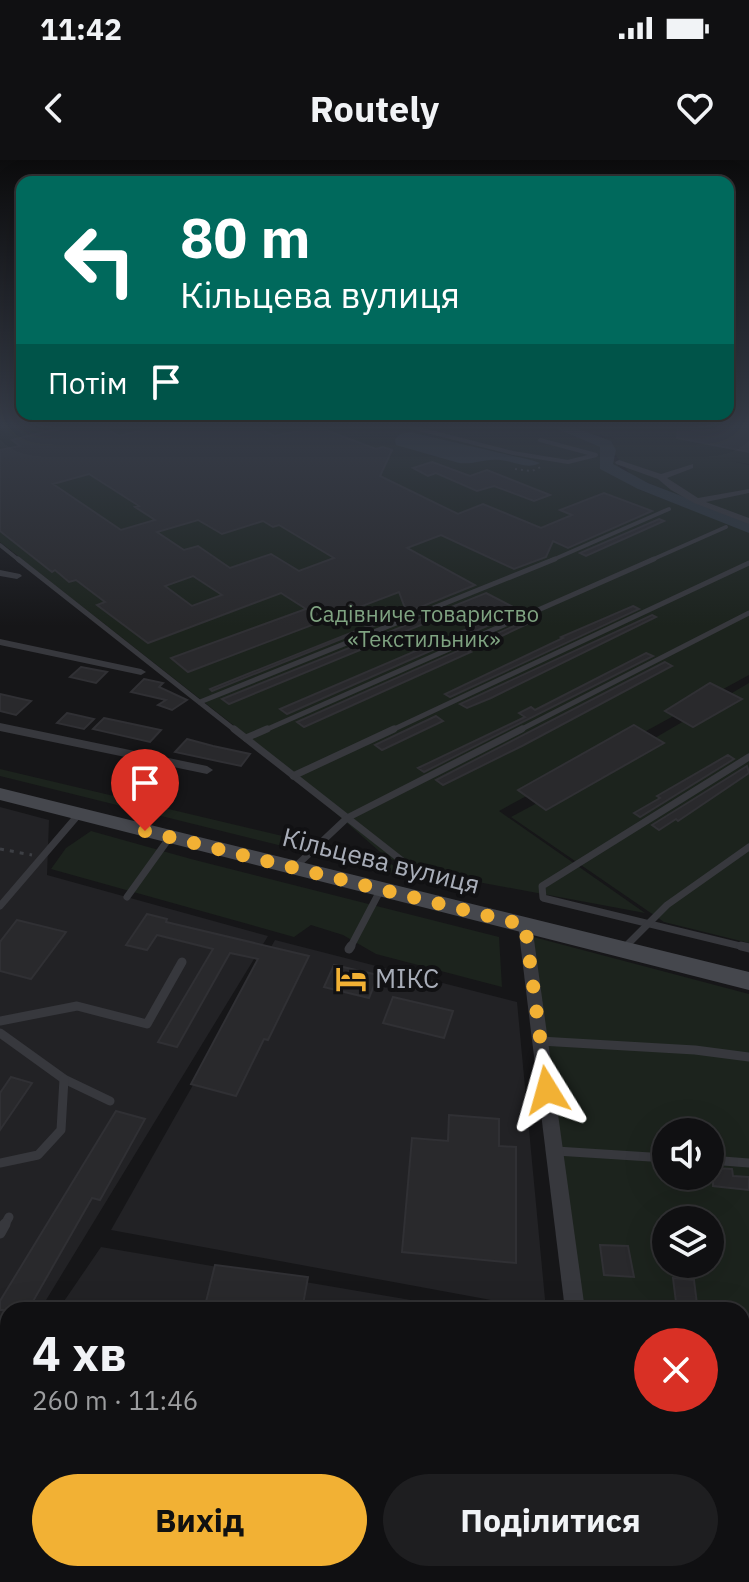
<!DOCTYPE html>
<html lang="uk">
<head>
<meta charset="utf-8">
<style>
	:root { --surface:#101012; --page:#1e1e20; --text:#f1f3f6; --muted:#9c9d9f; --line:#303032; --accent:#f2b134 }
	body { margin:0; font-family:"IBM Plex Sans",sans-serif; background:var(--page); color:var(--text); height:100vh; display:flex; flex-direction:column; font-size:30px; white-space:nowrap }
	* { box-sizing:border-box; margin:0 }
	p { font-size:26px; color:var(--muted) }
	.icon { flex:none; width:44px; height:44px; fill:none; stroke:currentColor; stroke-width:2; stroke-linecap:round; stroke-linejoin:round }
	.map { position:relative; flex:1; overflow:hidden }
	.side { position:absolute; left:0px; top:1142px; width:750px; height:280px; display:flex; flex-direction:column; background:var(--surface); border-radius:24px 24px 0 0; box-shadow:0 8px 32px #0002,0 0 0 2px var(--line) }
	.side>* { flex:none }
	.top-card { position:absolute; left:16px; top:16px; width:718px; height:244px; border-radius:16px; box-shadow:0 8px 32px #0002,0 0 0 2px var(--line); background:#00695c; color:#fff; overflow:hidden }
	.fabs { position:absolute; left:652px; top:958px; display:grid; gap:16px }
	.fabs a { display:grid; place-items:center; width:72px; height:72px; border-radius:50%; background:var(--surface); box-shadow:0 8px 32px #0002,0 0 0 2px var(--line); font-size:40px }
	.pin { position:absolute; display:grid; place-items:center; width:68px; height:68px; color:#fff; margin:-82px -34px; border-radius:50% 50% 50% 0; rotate:-45deg; box-shadow:0 0 8px #0007 }
	.pin .icon { rotate:45deg }
	.me { position:absolute; width:88px; margin:-44px; rotate:352deg; stroke-linejoin:round; filter:drop-shadow(0 0 6px #0008) }
	.turn { display:flex; align-items:center; gap:28px; height:168px; padding:0 32px; font-size:36px }
	.turn .icon { width:104px; height:104px; stroke-width:2.5 }
	.turn b { display:block; font-size:56px; line-height:68px }
	.then { display:flex; align-items:center; height:76px; padding:0 32px; background:#0003; gap:16px; font-size:30px }
	.round { display:grid; place-items:center; flex:none; width:84px; height:84px; border-radius:42px; background:var(--page) }
	.summary { display:flex; align-items:center; justify-content:space-between; height:136px; padding:0 32px }
	h1 { font-size:48px; font-weight:700; line-height:60px }
	.button { display:flex; gap:16px; margin-top:auto; padding:16px 32px }
	.button a { flex:1; height:92px; border-radius:48px; background:var(--accent); color:#111; font-size:32px; font-weight:700; line-height:92px; text-align:center }
	.button a+a { background:var(--page); color:var(--text) }
	.status { display:flex; justify-content:space-between; align-items:center; height:56px; padding:0 40px; background:var(--surface); direction:ltr }
	.status svg { height:22px; fill:currentColor }
	header { display:flex; justify-content:space-between; align-items:center; height:104px; padding:0 32px; background:var(--surface); font-size:36px; font-weight:700 }
	.map>svg:first-child { display:block }
</style>
</head>
<body>
<div class="status"><b>11:42</b><svg viewBox="0 0 49 12"><path d="M0 12V9h3v3zM5 12V6h3v6zM10 12V3h3v9zM15 12V0h3v12zM26 1h20v11H26zM47 4h2v5h-2z"/></svg></div>
<header><svg class="icon" aria-label="back" viewBox="0 0 24 24"><path d="M15 5l-7 7 7 7"/></svg>Routely<svg class="icon" aria-label="heart" viewBox="0 0 24 24"><path d="M12 20l-8-8c-3-5 5-10 8-4 3-6 11-1 8 4z"/></svg></header>
<div class="map">
<svg width="749" height="1422" viewBox="0 0 749 1422">
	<rect width="100%" height="100%" fill="#161618"/>
	<g fill="#222225">
		<polygon points="0,647 49,660 47,715 268,776 40,1150 8,1150 8,1202 0,1215"/>
		<polygon points="275,780 517,842 546,1150 111,1070"/>
		<polygon points="101,1087 469,1150 58,1150"/>
		<polygon points="8,1224 8,1414 241,1414 242,1422 0,1422 0,1235"/>
		<polygon points="255,1414 584,1414 585,1422 256,1422"/>
	</g>
	<g fill="#1c231d" fill-rule="evenodd">
		<polygon points="0,267 554,267 599,284 640,330 749,371 749,515 499,651 645,753 451,717 387,698 251,579 0,382"/>
		<polygon points="561,267 749,267 749,304 731,301 749,305 749,365 632,316 602,278 616,279"/>
		<polygon points="749,523 749,783 664,762 511,657 619,599"/>
		<polygon points="0,609 384,700 416,719 0,616"/>
		<polygon points="91,671 191,699 499,777 502,827 376,794 343,775 311,765 294,777 51,709 66,688"/>
		<path d="M 522,774 L 749,834 L 749,1422 L 607,1422 L 605,1414 L 742,1414 L 742,1150 L 566,1150 ZM 666,972 L 710,972 L 710,1016 L 666,1016 ZM 666,1060 L 710,1060 L 710,1104 L 666,1104 Z"/>
	</g>
	<path fill="#2c353c" d="M 410,272 L 531,300 L 540,303 C 527,310 514,301 500,300 C 486,298 473,305 459,303 L 396,285 L 395,279 L 400,274 Z"/>
	<g fill="none" stroke-linecap="round" stroke-linejoin="round">
		<polygon fill="#2c353c" fill-rule="evenodd" points="553,267 573,267 611,281 616,290 613,304 648,323 749,362 749,373 638,329 600,309 600,287"/>
	</g>
	<g fill="#29292c" stroke="#303034" stroke-width="2" fill-rule="evenodd">
		<path d="M 64,267 L 103,267 L 119,276 L 154,267 L 256,267 L 274,276 L 318,267 L 376,289 L 383,287 L 392,290 L 380,316 L 458,354 L 483,344 L 541,368 L 572,355 L 560,350 L 604,333 L 652,351 L 568,388 L 553,381 L 546,397 L 514,409 L 441,375 L 407,388 L 475,425 L 212,531 L 210,529 L 406,451 L 399,432 L 188,512 L 171,498 L 306,449 L 281,433 L 148,483 L 97,445 L 105,442 L 76,420 L 69,422 L 55,410 L 52,412 L 0,371 L 0,290 L 20,286 L 12,280 ZM 89,314 L 139,346 L 135,347 L 155,360 L 121,370 L 53,324 ZM 198,360 L 222,374 L 263,361 L 273,367 L 279,365 L 334,398 L 299,411 L 271,394 L 230,408 L 198,386 L 184,390 L 157,372 ZM 193,416 L 222,435 L 192,446 L 165,426 Z"/>
		<polygon points="678,267 749,267 749,292 677,278"/>
		<polygon points="432,302 470,316 487,310 550,335 534,341 494,326 477,331 436,313 428,316 413,308"/>
		<polygon points="659,359 664,361 586,396 580,393"/>
		<polygon points="486,433 521,451 287,554 280,549 486,461 462,448 229,544 222,539"/>
		<polygon points="633,446 639,449 450,537 445,534 563,478 561,477"/>
		<polygon points="652,455 656,457 491,538 467,548 460,544"/>
		<polygon points="532,458 536,460 469,491 471,492 304,567 297,562"/>
		<polygon points="646,493 653,496 424,612 418,608 525,557 519,553 531,547 535,550"/>
		<polygon points="665,502 672,506 522,586 443,625 436,620"/>
		<polygon points="81,507 107,512 96,523 70,517"/>
		<polygon points="144,519 163,523 159,527 187,540 172,550 158,545 166,540 131,532"/>
		<polygon points="710,523 742,539 693,567 665,551"/>
		<polygon points="0,534 31,541 16,555 0,551"/>
		<polygon points="67,553 94,559 84,569 57,563"/>
		<polygon points="436,556 443,561 382,590 375,585"/>
		<polygon points="104,558 137,565 161,570 150,582 93,569"/>
		<polygon points="634,565 664,583 546,650 518,630"/>
		<polygon points="187,579 213,586 250,594 241,606 175,592"/>
		<polygon points="728,595 734,599 640,657 634,653 660,638 657,636"/>
		<polygon points="747,606 749,613 678,661 676,659 659,670 652,665"/>
		<polygon points="147,754 167,759 166,762 309,796 268,880 264,879 236,936 191,924 258,799 230,793 177,887 158,882 213,789 157,775 147,790 126,785"/>
		<polygon points="17,760 66,772 31,819 0,811 0,782"/>
		<polygon points="334,805 378,815 369,838 324,827"/>
		<polygon points="393,837 453,851 444,878 383,863"/>
		<polygon points="11,917 32,923 0,970 0,933"/>
		<polygon points="116,951 145,959 100,1040 92,1038 28,1150 0,1150 0,1141"/>
		<polygon points="449,955 499,959 499,986 516,987 516,1103 402,1092 412,978 448,981"/>
		<polygon points="713,1008 732,1009 733,1016 749,1017 749,1030 713,1026"/>
		<polygon points="600,1085 628,1086 634,1117 604,1115"/>
		<polygon points="215,1105 308,1117 302,1150 204,1150"/>
		<polygon points="673,1118 694,1120 697,1144 676,1142"/>
	</g>
	<g fill="none" stroke-linecap="round" stroke-linejoin="round">
		<polyline stroke="#3d3f44" stroke-width="2" stroke-dasharray="2 4" stroke-linecap="butt" points="515,309 532,311 541,307"/>
		<polyline stroke="#3d3f44" stroke-width="3" stroke-dasharray="4 6" stroke-linecap="butt" points="0,689 32,695"/>
		<g stroke="#37383d" stroke-width="4">
			<polyline points="411,267 513,293 568,302 596,295 540,280"/>
			<polyline points="0,385 20,401"/>
			<polyline points="550,401 669,349"/>
			<polyline points="649,401 726,367"/>
		</g>
		<g stroke="#37383d" stroke-width="5">
			<polyline points="18,399 236,571"/>
			<polyline points="200,542 555,399"/>
			<polyline points="263,571 654,399"/>
			<polyline points="390,571 749,403"/>
			<polyline points="518,571 749,453"/>
		</g>
		<g stroke="#37383d" stroke-width="7">
			<polyline points="234,569 410,707"/>
			<polyline points="246,578 267,569"/>
			<polyline points="749,597 542,726 543,738 749,788"/>
			<polyline points="293,616 394,569"/>
			<polyline points="296,706 347,658 522,569"/>
			<polyline points="127,737 170,677"/>
			<polyline points="0,746 79,654"/>
			<polyline points="350,788 381,729"/>
			<polyline points="624,788 667,745 749,687"/>
		</g>
		<g stroke="#37383d" stroke-width="9">
			<polyline points="741,786 749,788"/>
			<polyline points="349,789 351,786"/>
			<polyline points="0,861 77,846 147,864 182,802"/>
			<polyline points="0,873 64,919 110,941"/>
			<polyline points="540,881 695,890 749,897"/>
			<polyline points="556,991 666,998"/>
			<polyline points="710,1000 749,1003"/>
			<polyline points="0,1003 38,995 61,970 64,919"/>
			<polyline points="4,1066 9,1057"/>
		</g>
		<g stroke="#37383d" stroke-width="11">
			<polyline points="0,1073 5,1064"/>
			<polyline points="742,1162 749,1162"/>
			<polyline points="742,1373 749,1373"/>
			<polyline points="47,1422 48,1414"/>
		</g>
		<g fill="#37383d" fill-rule="evenodd">
			<polygon points="619,300 661,314 693,304 693,308 667,318 698,338 749,329 749,333 706,342 749,358 749,364 694,343 671,330 658,319 616,304 615,302"/>
			<polygon points="0,410 20,414 22,416 17,419 0,416"/>
			<polygon points="0,479 141,509 146,512 141,515 0,485"/>
			<polygon points="0,563 207,606 213,610 207,614 0,571"/>
			<polygon points="525,760 530,761 532,765 585,1150 565,1150 518,765 520,761"/>
			<polygon points="593,1414 617,1414 618,1422 594,1422"/>
		</g>
		<polygon fill="#45474d" fill-rule="evenodd" points="0,628 749,812 749,830 0,640"/>
	</g>
	<linearGradient id="sky" x2="0" y2="1"><stop stop-color="#0c0c0d"/><stop offset="0.57" stop-color="#363c48"/><stop offset="1" stop-color="#363c48" stop-opacity="0"/></linearGradient>
	<rect width="749" height="466" fill="url(#sky)"/>
	<g fill="none" stroke-linecap="round" stroke-linejoin="round">
		<polyline stroke="#f2b134" stroke-width="14" stroke-dasharray="0 25.2" points="145,671 525,765 547,930"/>
	</g>
	<defs>
		<symbol id="hotel-bare" viewBox="-9 -9 18 18"><path d="M-6-4.5h1.5V1H6V5H4.5V3h-9V5H-6ZM-4 0a1.8 1.8 0 1 1 3.6 0ZM.5 0V-2.5h3Q6-2.5 6 0Z" fill="#f2b134" stroke="#111113" stroke-width="2.5" paint-order="stroke"/></symbol>
	</defs>
	<g fill-rule="evenodd">
		<use href="#hotel-bare" x="329" y="797" width="44" height="44"/>
	</g>
	<g text-anchor="middle" stroke-width="8" stroke-linejoin="round" paint-order="stroke">
		<g font-size="22" fill="#7fa381" stroke="#111113">
			<text x="424" y="462">Садівниче товариство<tspan x="424" dy="25">«Текстильник»</tspan></text>
		</g>
		<g font-size="26" fill="#a8adb8" stroke="#111113">
			<text transform="translate(381 701) rotate(14)" y="9">Кільцева вулиця</text>
		</g>
		<g font-size="26" fill="#a8adb8" stroke="#111113" text-anchor="start">
			<text x="375" y="828">МІКС</text>
		</g>
	</g>
</svg>
<div class="fabs">
<a><svg class="icon" aria-label="sound" viewBox="0 0 24 24"><path d="M4 9h4l5-4v14l-5-4H4zM17 9q2 3 0 6"/></svg></a>
<a><svg class="icon" aria-label="layers" viewBox="0 0 24 24"><path d="M12 4l9 5-9 5-9-5zM3 14l9 5 9-5"/></svg></a>
</div>
<div class="pin" style="left:145px;top:671px;background:#d93025"><svg class="icon" aria-label="arrive" viewBox="0 0 24 24"><path d="M6 21V4h12l-3 4 3 4H6"/></svg></div>
<svg class="me" style="left:547px;top:930px" viewBox="-20 -20 40 40"><path d="M0-17L14 15 0 8-14 15z" fill="#f2b134" stroke="#fff" stroke-width="4"/></svg>
<div class="top-card">
<div class="turn"><svg class="icon" aria-label="left" viewBox="0 0 24 24"><path d="M17 20v-9H6M10 6l-5 5 5 5"/></svg><div><b>80 m</b>Кільцева вулиця</div></div>
<div class="then">Потім<svg class="icon" aria-label="arrive" viewBox="0 0 24 24"><path d="M6 21V4h12l-3 4 3 4H6"/></svg></div>
</div>
<section class="side">
<div class="summary"><div><h1>4 хв</h1><p>260 m · 11:46</p></div><a class="round" style="background:#d93025;color:#fff"><svg class="icon" aria-label="close" viewBox="0 0 24 24"><path d="M6 6l12 12M18 6L6 18"/></svg></a></div>
<div class="button"><a>Вихід</a><a>Поділитися</a></div>
</section>
</div>
</body>
</html>
